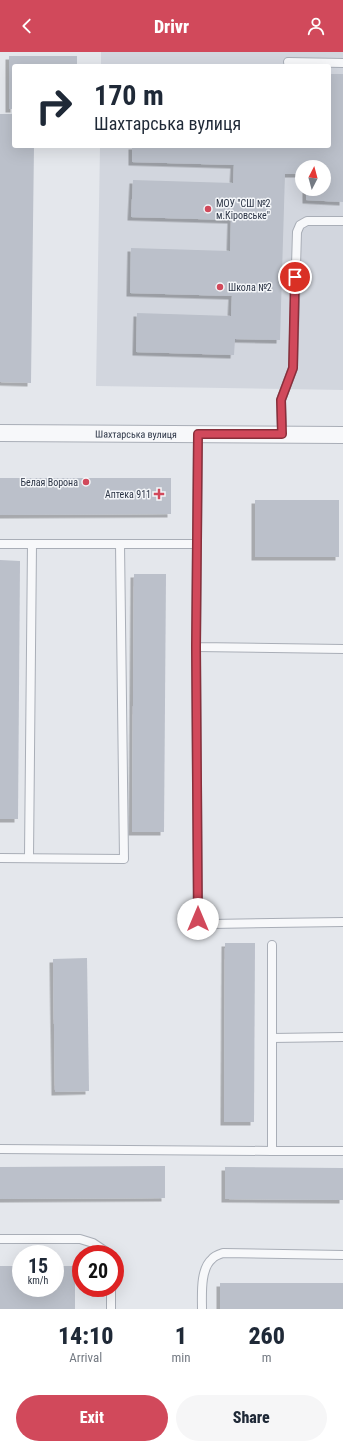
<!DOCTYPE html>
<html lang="en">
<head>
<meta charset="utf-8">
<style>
	:root { --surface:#fff; --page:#f6f6f7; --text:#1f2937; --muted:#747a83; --accent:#d1495b }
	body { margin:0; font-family:"Roboto Condensed",sans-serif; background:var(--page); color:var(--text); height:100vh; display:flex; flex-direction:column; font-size:15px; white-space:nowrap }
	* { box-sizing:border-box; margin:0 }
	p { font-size:13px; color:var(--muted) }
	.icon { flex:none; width:22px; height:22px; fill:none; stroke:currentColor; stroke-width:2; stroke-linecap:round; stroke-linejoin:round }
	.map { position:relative; height:1257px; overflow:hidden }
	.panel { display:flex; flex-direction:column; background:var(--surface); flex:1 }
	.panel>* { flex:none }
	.top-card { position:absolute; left:12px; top:12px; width:319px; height:84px; border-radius:4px; box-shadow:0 4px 16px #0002; background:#fff; color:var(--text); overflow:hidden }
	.needle { width:26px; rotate:6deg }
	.controls { position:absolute; left:295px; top:108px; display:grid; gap:8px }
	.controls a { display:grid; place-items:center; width:36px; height:36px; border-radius:50%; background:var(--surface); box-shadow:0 4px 16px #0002; font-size:20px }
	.speed { position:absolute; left:12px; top:1193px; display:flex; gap:8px; font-size:20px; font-weight:700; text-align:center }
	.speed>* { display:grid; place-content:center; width:52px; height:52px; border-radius:50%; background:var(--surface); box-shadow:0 4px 16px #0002; line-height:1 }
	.speed small { font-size:10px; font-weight:400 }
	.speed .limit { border:6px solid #d22; background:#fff; color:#111 }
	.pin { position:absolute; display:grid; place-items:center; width:34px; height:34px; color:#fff; margin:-17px; border:2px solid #fff; border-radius:50%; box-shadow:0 1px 4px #0007 }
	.me { position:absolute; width:44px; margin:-22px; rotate:0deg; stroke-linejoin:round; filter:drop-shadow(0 0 3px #0008) }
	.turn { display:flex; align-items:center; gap:14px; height:84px; padding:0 16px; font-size:18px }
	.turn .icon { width:52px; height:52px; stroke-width:2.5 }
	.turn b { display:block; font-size:28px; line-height:34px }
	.eta { display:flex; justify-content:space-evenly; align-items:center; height:68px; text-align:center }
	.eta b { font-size:24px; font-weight:800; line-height:28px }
	.button { display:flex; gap:8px; margin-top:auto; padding:8px 16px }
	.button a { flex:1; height:46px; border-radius:24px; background:var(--accent); color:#fff; font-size:16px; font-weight:800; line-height:46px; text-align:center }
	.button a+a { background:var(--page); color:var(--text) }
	header { display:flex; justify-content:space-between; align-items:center; height:52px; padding:0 16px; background:var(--accent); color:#fff; font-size:18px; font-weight:800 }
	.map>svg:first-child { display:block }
</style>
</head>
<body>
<header><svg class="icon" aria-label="back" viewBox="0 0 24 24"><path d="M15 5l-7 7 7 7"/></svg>Drivr<svg class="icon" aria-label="person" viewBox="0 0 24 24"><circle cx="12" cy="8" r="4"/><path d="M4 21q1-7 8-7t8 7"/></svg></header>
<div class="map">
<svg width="343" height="1257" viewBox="0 0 343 1257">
	<defs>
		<filter id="shadow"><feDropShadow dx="-3.5" dy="3.5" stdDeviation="0" flood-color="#0004"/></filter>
	</defs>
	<rect width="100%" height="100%" fill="#e4e7ec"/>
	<path fill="#d2d6de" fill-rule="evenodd" d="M 101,0 L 343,0 L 343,338 L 96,334 L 100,94 L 329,94 L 329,14 L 101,14 ZM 302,115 L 324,115 L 324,137 L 302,137 Z"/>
	<g fill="#bbc0ca" filter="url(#shadow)">
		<polygon points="9,4 77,4 77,14 14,14 14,57 9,57"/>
		<polygon points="329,22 343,22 343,150 306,148 306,137 324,137 324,115 302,115 302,122 285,122 280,288 235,287 234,303 136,300 137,261 231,264 232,244 130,241 131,196 230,199 231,168 131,165 133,128 233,131 234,113 132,110 132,94 329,94"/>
		<polygon points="0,62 14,62 14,94 34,94 31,331 0,330"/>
		<polygon points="0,426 171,426 171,462 0,463"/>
		<rect x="255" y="448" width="84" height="57"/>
		<polygon points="0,508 20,509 18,767 0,767"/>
		<polygon points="134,522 166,522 164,780 132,780"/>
		<polygon points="225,891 255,891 254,1070 224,1070"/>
		<polygon points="87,906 89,1039 55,1040 53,907"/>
		<polygon points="165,1114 165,1146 0,1147 0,1115"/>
		<polygon points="225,1115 343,1116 343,1148 225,1147"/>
		<polygon points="0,1214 21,1214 21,1236 55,1236 55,1214 75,1214 75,1257 0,1257"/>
		<rect x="220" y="1231" width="123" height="26"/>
	</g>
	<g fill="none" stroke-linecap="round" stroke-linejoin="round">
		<defs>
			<g id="lane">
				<polyline points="288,10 343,11"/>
				<polyline points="198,382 196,595 343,597"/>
				<polyline points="282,382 281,348 293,316 297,180 300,173 307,169 343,169"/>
				<polyline points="0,492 197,492"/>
				<polyline points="196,595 198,867"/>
				<polyline points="29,805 32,492"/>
				<polyline points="0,806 124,807 120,492"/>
				<polyline points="211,872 343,870"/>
				<polyline points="272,893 272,1099 343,1099"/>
				<polyline points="272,986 343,985"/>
				<polyline points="0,1097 272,1099"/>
				<polyline points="0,1187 80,1187 93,1191 105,1199 106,1202"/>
				<polyline points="111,1257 111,1236"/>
				<path d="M 202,1257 C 202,1243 200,1217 212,1207 C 214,1204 220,1202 223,1201 L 343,1203"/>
			</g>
			<g id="street">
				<path id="s1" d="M 0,381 L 343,383"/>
			</g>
		</defs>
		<use href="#lane" stroke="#a9aeb7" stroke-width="10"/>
		<use href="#street" stroke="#a9aeb7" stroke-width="18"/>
		<use href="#lane" stroke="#f7f8fa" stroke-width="8"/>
		<use href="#street" stroke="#f7f8fa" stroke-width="16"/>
	</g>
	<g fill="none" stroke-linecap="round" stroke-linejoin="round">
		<defs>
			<polyline id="route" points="198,867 196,595 198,382 282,382 281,348 293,316 295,225"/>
		</defs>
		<use href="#route" stroke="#882f3b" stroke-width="10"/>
		<use href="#route" stroke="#d1495b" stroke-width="7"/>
	</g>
	<g fill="#d1495b" stroke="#f4f6f9" stroke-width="1.5">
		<circle cx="208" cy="157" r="4"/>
		<circle cx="220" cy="235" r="4"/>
		<circle cx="86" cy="430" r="4"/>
		<path d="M157 436h4v4h4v4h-4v4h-4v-4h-4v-4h4z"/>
	</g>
	<g text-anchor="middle" stroke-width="3" stroke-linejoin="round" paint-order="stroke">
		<g font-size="10" fill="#2b3445" stroke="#f4f6f9" text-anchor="start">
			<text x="216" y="155">МОУ "СШ №2<tspan x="216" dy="12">м.Кіровське"</tspan></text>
			<text x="228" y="239">Школа №2</text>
			<text x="78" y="434" text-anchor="end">Белая Ворона</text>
			<text x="151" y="446" text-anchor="end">Аптека 911</text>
		</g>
		<g font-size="10" fill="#2b3445" stroke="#f4f6f9">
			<text dy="4" stroke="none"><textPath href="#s1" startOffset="136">Шахтарська вулиця</textPath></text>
		</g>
	</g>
</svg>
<div class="controls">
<a><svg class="needle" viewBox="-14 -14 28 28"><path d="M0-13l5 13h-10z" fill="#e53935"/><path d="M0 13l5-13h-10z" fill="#747a83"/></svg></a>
</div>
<div class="speed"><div>15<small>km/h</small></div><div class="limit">20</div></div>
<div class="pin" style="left:295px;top:225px;background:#d93025"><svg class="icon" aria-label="arrive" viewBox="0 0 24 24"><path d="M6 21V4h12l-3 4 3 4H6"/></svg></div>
<svg class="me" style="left:198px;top:867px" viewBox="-20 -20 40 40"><circle r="19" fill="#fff"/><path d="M0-13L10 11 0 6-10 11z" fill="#d1495b"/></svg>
<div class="top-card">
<div class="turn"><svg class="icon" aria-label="right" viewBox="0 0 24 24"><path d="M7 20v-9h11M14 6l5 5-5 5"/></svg><div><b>170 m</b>Шахтарська вулиця</div></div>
</div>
</div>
<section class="panel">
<div class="eta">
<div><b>14:10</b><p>Arrival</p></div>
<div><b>1</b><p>min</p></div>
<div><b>260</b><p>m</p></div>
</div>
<div class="button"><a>Exit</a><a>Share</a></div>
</section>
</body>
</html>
